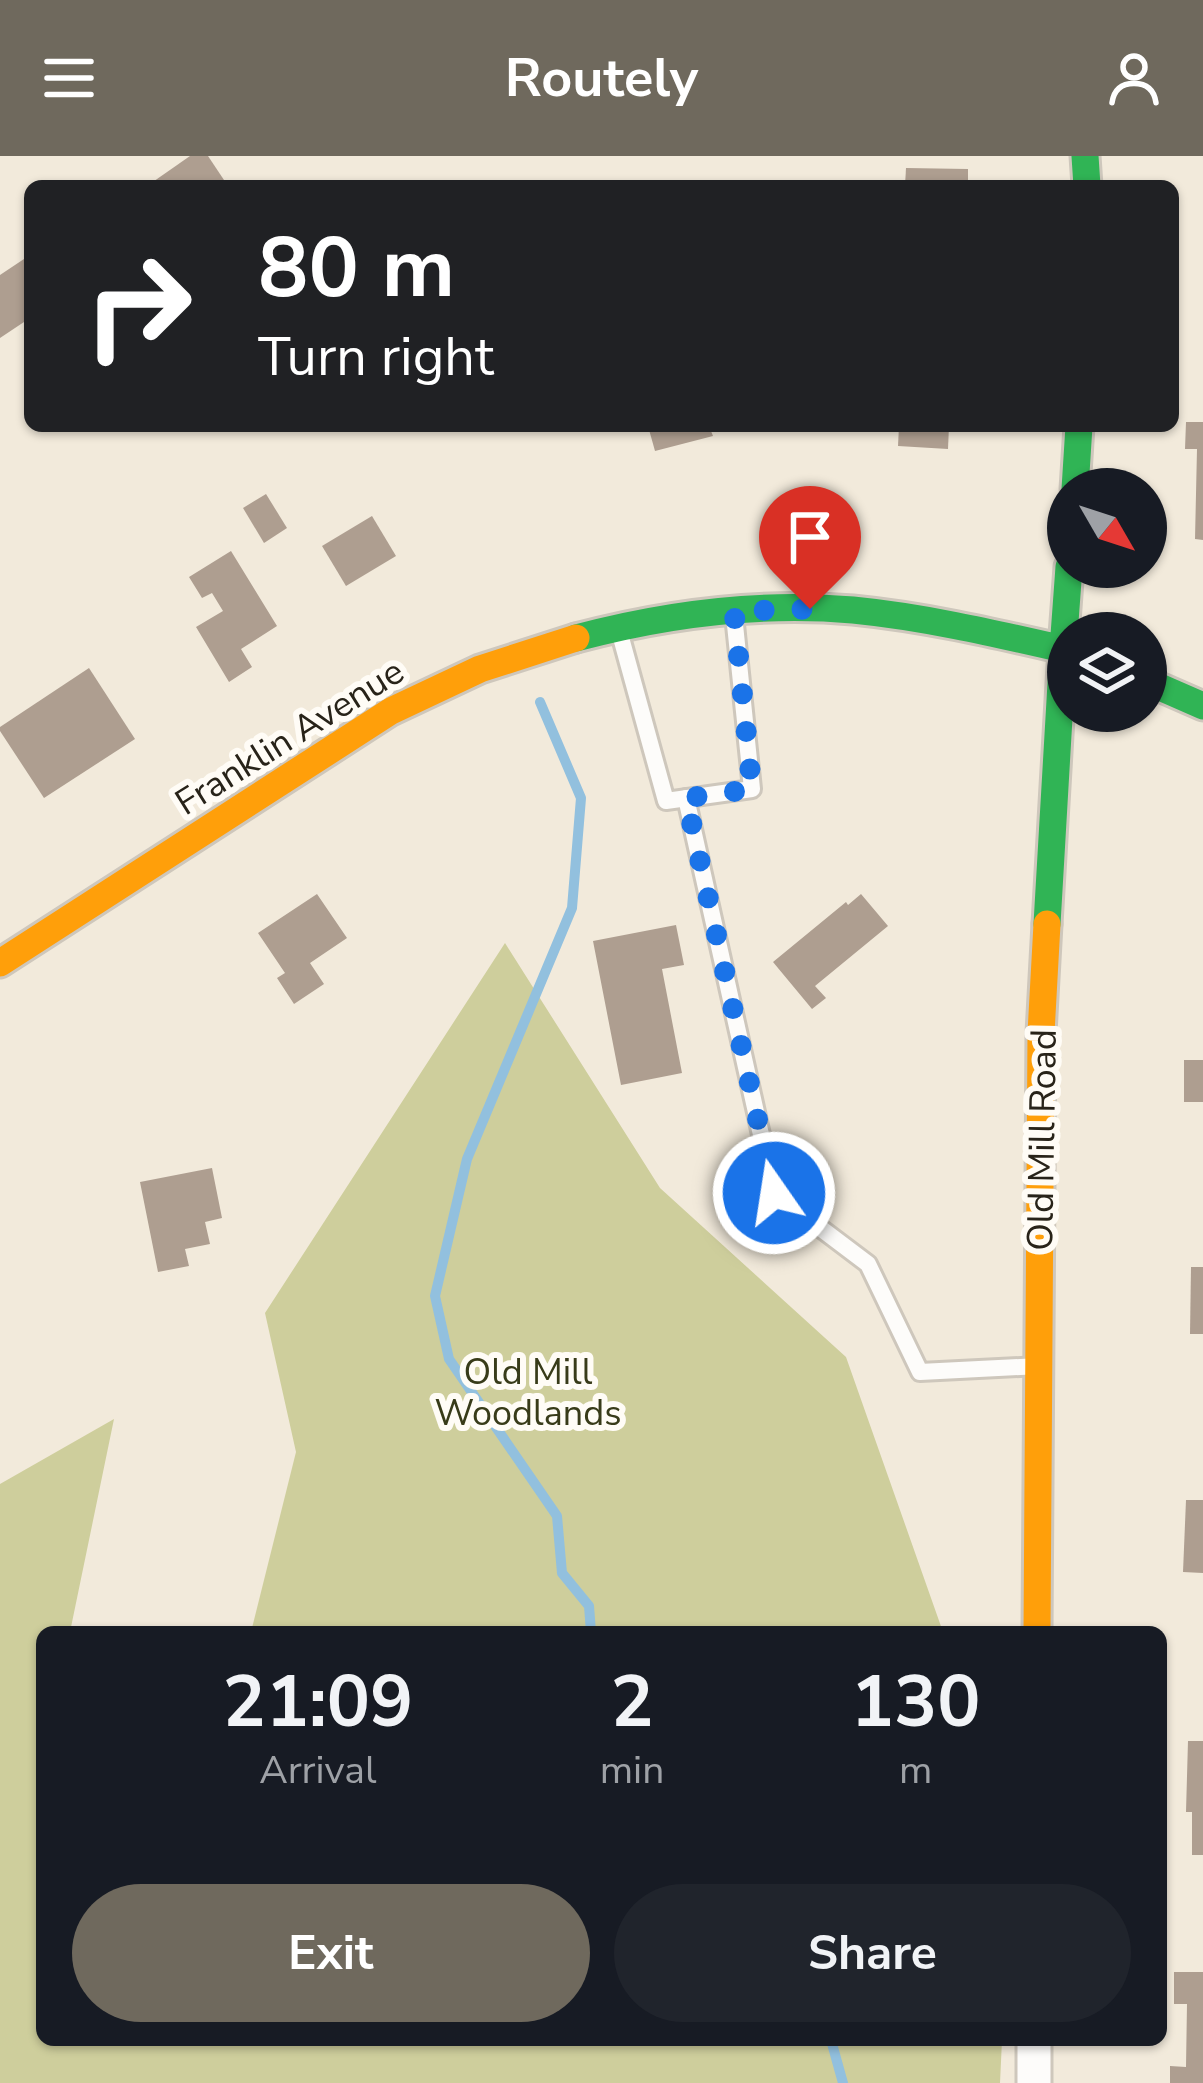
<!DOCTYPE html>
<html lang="en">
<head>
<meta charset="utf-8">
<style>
	:root { --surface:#171b24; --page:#20242c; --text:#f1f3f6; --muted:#9ea1a6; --accent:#6f695d }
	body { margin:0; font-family:"Nunito Sans",sans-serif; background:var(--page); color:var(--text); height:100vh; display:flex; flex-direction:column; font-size:45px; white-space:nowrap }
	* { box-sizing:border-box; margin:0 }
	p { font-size:39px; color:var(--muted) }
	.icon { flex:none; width:66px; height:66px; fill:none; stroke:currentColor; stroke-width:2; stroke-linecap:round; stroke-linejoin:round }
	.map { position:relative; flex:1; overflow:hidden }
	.side { position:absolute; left:36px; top:1470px; width:1131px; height:420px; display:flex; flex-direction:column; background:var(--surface); border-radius:18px; box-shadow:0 3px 9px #0004 }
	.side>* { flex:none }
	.guide { position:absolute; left:24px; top:24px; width:1155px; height:252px; border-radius:18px; box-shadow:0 3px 9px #0004; background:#202124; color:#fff; overflow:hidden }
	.needle { width:78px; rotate:129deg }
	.controls { position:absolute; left:1047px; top:312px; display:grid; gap:24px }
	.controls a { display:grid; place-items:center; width:120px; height:120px; border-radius:50%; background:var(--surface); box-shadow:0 3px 9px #0004; font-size:60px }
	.pin { position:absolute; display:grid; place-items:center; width:102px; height:102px; color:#fff; margin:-123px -51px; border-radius:50% 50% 50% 0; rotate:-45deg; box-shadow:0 0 12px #0007 }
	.pin .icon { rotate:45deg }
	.me { position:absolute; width:132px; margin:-66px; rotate:347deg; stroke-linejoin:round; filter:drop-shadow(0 0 9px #0008) }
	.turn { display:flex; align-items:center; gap:42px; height:252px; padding:0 36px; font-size:54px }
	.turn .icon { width:156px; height:156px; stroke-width:2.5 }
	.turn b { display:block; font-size:84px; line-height:102px }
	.eta { display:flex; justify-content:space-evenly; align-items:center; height:204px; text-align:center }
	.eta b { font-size:72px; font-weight:700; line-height:84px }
	.button { display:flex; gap:24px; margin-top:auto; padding:24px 36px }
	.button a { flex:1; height:138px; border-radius:72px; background:var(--accent); color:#fff; font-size:48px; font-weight:700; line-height:138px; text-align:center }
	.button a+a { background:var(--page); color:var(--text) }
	header { display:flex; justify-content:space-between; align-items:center; height:156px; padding:0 36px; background:var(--accent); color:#fff; font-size:54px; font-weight:700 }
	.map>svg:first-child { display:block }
</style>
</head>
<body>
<header><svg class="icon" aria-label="menu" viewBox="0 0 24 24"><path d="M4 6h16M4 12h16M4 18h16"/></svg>Routely<svg class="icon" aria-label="person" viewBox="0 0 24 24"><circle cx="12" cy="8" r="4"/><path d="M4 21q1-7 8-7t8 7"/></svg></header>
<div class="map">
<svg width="1203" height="1927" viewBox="0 0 1203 1927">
	<rect width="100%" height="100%" fill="#f2eadb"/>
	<g fill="#cece9c">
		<polygon points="505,787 660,1032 846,1201 943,1476 251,1476 296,1296 265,1157"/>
		<polygon points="114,1263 70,1476 42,1476 42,1884 1002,1884 1000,1927 0,1927 0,1328"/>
	</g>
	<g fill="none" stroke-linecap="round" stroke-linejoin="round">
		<g stroke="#92c0de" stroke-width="10">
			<polyline points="540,546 581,642 572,752 467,1003 435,1140 449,1203 557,1360 562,1417 589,1450 591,1476"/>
			<polyline points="831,1884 843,1927"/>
		</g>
	</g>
	<g fill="#ae9e90">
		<polygon points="190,0 208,0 228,30 147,30"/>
		<polygon points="906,12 968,13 968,30 905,30"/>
		<polygon points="30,99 30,162 0,182 0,119"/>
		<polygon points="1186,266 1203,266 1203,384 1195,383 1197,293 1185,293"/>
		<polygon points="648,270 724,270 724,272 711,275 713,280 655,295"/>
		<polygon points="899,270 949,270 948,293 898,290"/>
		<polygon points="266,338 287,372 264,387 243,352"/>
		<polygon points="372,360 396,400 346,430 322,390"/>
		<polygon points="231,395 277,470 241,493 252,511 229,526 196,471 223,455 212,437 202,442 189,421"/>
		<polygon points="89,512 135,583 44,642 0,575 0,571"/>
		<polygon points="317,738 347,782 310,807 324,828 294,848 277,822 285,817 258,777"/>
		<polygon points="861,738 888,770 815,830 826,842 812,853 773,806 846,746 848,749"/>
		<polygon points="676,769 684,809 662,813 682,917 621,929 593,785"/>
		<rect x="1184" y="904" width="19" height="42"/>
		<polygon points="212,1012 222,1062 205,1066 210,1088 185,1093 189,1110 158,1116 140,1026"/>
		<polygon points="1191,1111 1203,1111 1203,1178 1190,1178"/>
		<polygon points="1186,1344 1203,1344 1203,1417 1183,1416"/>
		<polygon points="1188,1585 1203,1585 1203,1699 1192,1699 1192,1656 1186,1656"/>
		<polygon points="1174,1816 1203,1816 1203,1927 1170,1927 1170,1910 1186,1911 1187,1848 1174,1848"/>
	</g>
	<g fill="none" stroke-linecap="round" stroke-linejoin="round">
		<defs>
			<g id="lane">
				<polyline points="620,478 666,645 752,633 734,459"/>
				<polyline points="686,642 774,1037 868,1108 920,1216 1039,1210"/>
			</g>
			<polyline id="street" points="1034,1927 1034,1884"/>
			<g id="fast">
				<polyline points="1085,0 1087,30"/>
				<polyline points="1075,333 1079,270"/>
				<path d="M 576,482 C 666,458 760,446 853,454 C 924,461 993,477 1063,493 L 1069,411"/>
				<polyline points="1146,525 1203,550"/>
				<polyline points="1047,768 1063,493 1068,494"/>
			</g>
			<g id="slow">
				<polyline points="0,807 391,555 480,513 576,482"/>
				<polyline points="1037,1476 1041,877 1047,768"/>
			</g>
		</defs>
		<use href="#lane" stroke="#cec7bc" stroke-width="22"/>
		<use href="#street" stroke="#cec7bc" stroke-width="39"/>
		<use href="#fast" stroke="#cec7bc" stroke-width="33"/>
		<use href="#slow" stroke="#cec7bc" stroke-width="33"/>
		<use href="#lane" stroke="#fdfcfa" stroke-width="16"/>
		<use href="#street" stroke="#fdfcfa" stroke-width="33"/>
		<use href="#fast" stroke="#30b455" stroke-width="27"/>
		<use href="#slow" stroke="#ff9f0a" stroke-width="27"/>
	</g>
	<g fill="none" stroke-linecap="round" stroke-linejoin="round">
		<polyline stroke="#1a73e8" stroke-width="21" stroke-dasharray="0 37.8" points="774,1037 686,642 752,633 734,455 810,453"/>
	</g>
	<g text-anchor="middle" stroke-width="12" stroke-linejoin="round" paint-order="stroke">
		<g font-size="36" fill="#282319" stroke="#fffcf6">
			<text transform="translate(289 580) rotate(-32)" y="13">Franklin Avenue</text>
			<text transform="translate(1041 984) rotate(-89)" y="13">Old Mill Road</text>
		</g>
		<g font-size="36" fill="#383b19" stroke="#fffcf6">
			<text x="528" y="1228">Old Mill<tspan x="528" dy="41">Woodlands</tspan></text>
		</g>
	</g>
</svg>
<div class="controls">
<a><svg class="needle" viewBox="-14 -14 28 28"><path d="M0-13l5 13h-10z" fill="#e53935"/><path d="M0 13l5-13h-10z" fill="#9ea1a6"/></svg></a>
<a><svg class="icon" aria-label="layers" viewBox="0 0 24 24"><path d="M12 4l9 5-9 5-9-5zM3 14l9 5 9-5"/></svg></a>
</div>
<div class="pin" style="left:810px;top:453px;background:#d93025"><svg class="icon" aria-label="arrive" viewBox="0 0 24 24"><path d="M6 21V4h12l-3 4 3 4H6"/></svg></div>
<svg class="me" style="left:774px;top:1037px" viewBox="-20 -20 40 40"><circle r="17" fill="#1a73e8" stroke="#fff" stroke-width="3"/><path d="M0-11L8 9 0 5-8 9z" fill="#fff"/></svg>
<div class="guide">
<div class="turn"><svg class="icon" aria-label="right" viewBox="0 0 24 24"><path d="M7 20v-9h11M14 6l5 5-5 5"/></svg><div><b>80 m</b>Turn right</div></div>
</div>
<section class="side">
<div class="eta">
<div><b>21:09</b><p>Arrival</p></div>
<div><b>2</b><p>min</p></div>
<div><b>130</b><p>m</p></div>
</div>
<div class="button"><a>Exit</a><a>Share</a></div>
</section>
</div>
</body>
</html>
